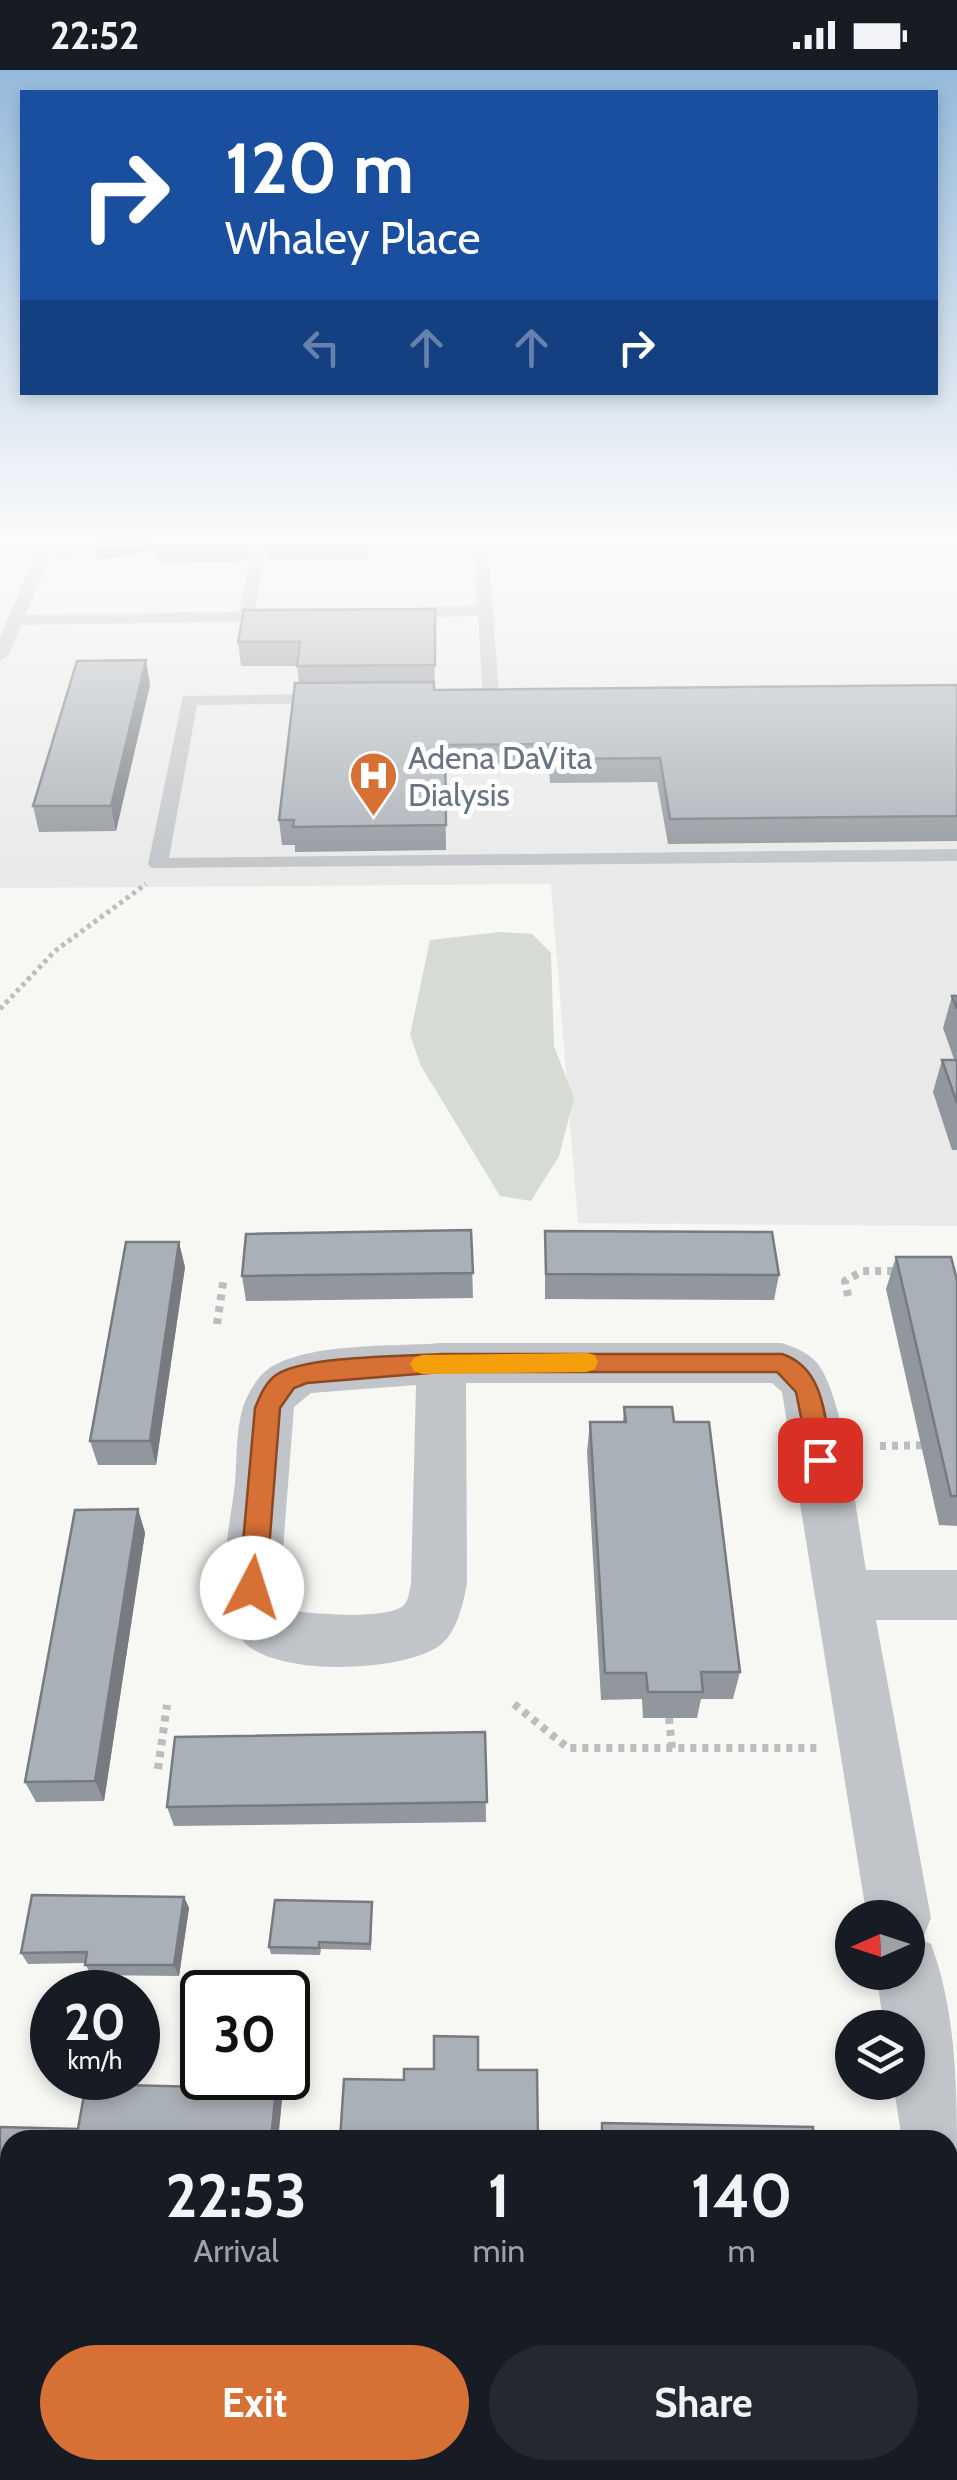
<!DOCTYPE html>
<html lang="en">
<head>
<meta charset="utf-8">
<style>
	:root { --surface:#171b24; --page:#242831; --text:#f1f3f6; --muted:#9ea1a6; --accent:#d77034 }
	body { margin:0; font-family:Cabin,sans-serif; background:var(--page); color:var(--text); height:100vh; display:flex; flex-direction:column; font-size:38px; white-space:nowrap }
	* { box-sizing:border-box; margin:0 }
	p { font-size:32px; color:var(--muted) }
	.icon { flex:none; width:55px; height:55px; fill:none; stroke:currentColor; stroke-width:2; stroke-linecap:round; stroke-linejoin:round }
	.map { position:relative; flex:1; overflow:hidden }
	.details { position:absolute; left:0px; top:2060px; width:958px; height:350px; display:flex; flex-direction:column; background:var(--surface); border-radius:30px 30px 0 0; box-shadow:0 5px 15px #0003 }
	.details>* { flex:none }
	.hud { position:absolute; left:20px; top:20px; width:918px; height:305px; border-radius:0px; box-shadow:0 5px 15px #0003; background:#1a4fa0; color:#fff; overflow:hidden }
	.needle { width:65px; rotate:267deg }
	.controls { position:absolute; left:835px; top:1830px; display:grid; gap:20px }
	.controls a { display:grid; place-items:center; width:90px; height:90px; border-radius:50%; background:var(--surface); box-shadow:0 5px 15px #0003; font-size:50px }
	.speed { position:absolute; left:30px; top:1900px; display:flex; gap:20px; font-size:50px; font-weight:700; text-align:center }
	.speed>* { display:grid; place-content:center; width:130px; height:130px; border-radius:50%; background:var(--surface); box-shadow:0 5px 15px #0003; line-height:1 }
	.speed small { font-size:25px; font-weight:400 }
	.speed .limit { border:5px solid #111; border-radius:15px; background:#fff; color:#111 }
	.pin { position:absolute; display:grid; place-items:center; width:85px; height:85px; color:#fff; margin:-42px; border-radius:20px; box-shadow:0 5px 15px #0006 }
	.me { position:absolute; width:110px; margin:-55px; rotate:5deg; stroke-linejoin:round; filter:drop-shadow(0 0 8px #0008) }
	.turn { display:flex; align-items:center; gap:35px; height:210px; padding:0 40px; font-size:45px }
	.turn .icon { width:130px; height:130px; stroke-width:2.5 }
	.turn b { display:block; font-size:70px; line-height:85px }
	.lanes { display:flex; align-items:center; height:95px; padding:0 40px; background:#0003; justify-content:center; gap:50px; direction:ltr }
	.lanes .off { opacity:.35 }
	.eta { display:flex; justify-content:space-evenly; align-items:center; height:170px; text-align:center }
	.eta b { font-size:60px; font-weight:700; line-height:70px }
	.action { display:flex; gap:20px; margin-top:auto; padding:20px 40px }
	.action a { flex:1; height:115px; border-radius:60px; background:var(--accent); color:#fff; font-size:40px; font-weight:700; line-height:115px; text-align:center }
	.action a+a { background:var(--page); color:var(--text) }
	.status { display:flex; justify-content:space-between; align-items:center; height:70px; padding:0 50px; background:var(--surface); direction:ltr }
	.status svg { height:28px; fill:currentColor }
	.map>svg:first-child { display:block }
</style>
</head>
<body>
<div class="status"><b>22:52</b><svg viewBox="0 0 49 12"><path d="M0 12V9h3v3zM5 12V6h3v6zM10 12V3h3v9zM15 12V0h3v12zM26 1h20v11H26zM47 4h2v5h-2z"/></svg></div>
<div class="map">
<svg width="957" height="2410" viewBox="0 0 957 2410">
	<rect width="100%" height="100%" fill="#f7f7f4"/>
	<polygon fill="#e8e9e8" points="0,472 957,472 957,1156 578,1153 551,814 0,818"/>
	<polygon fill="#d6dcd4" points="500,862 532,864 551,883 554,976 574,1028 559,1086 531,1131 500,1126 421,996 410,965 430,870"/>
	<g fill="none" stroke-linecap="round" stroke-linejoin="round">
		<polyline stroke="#bbbdc0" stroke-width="5" stroke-dasharray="4 4" stroke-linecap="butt" points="0,939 55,881 146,814"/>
		<g stroke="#bbbdc0" stroke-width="8" stroke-dasharray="6 6" stroke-linecap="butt">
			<polyline points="848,1226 845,1211 863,1201 896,1201"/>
			<polyline points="217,1254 224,1207"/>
			<polyline points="880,1376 929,1375"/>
			<polyline points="514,1634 568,1678 822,1678"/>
			<polyline points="669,1648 672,1678"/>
			<polyline points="158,1699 167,1635"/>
		</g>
		<g fill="#c1c4c8" fill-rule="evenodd">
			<polygon points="41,472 56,472 53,480 94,478 101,482 94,486 49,489 25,545 239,542 254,472 268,472 255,542 276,541 284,546 276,551 21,555 8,586 0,591 0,567"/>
			<polygon points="474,472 488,472 499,627 491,632 483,627 478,546 401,548 393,543 401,538 477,536"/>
			<polygon points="327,624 333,625 333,633 197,635 169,788 957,779 957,791 151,798 148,794 183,626"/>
		</g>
		<g fill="#c1c4c8" fill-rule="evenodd">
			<path d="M 441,1273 L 782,1273 C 796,1278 812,1284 820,1297 C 845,1334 857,1451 866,1500 L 957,1500 L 957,1550 L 876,1550 L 931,1848 L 922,1870 L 931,1874 C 957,1944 957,2022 957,2097 L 951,2099 L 957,2102 L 957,2228 L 948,2224 L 948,2070 L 902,2070 L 893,2012 L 908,2012 L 908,1958 L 884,1958 L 876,1902 L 908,1902 L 908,1848 L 867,1848 L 782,1322 L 772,1313 L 466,1313 L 467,1514 C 463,1534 457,1563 439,1576 C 401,1602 284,1606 247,1575 C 234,1563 225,1536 224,1519 C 223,1485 231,1447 235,1413 C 237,1388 236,1360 243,1337 C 248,1323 257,1307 268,1299 C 308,1272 393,1277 441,1273 ZM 416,1315 L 411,1514 C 409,1521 409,1531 403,1536 C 385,1550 311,1544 289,1540 L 283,1534 L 280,1518 L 294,1337 L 311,1323 Z"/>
			<rect x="0" y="2264" width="10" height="76"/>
			<polygon points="957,2287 957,2365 948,2365 948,2288"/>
		</g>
	</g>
	<g fill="#92979d">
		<polygon points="90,472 253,472 246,491 158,493 156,481 97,490 95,476"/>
		<polygon points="266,472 369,472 367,490 268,491"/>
		<polygon points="436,563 434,620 957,615 957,771 668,774 657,712 550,713 549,699 445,700 446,780 295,782 295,775 282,775 279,750 299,613 297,596 241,596 238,572"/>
		<polygon points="150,615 116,761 39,762 33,736"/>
		<polygon points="952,926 957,926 957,1080 952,1080 933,1022 942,990 954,989 943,958"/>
		<polygon points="471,1160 473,1228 246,1231 242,1206"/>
		<polygon points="545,1161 779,1205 774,1230 545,1229"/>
		<polygon points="896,1187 957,1210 957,1456 939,1455 886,1219"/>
		<polygon points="185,1197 156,1395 98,1395 90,1371"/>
		<polygon points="624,1337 674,1352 740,1602 733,1629 701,1629 697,1648 643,1648 642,1629 601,1630 587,1382 590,1352 623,1352"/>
		<polygon points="138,1439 145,1463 104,1731 36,1732 25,1712"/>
		<polygon points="485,1662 486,1752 174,1756 167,1737"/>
		<polygon points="184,1827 189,1838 179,1906 91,1905 85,1893 28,1894 21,1883"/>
		<polygon points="372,1832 371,1880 321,1879 320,1885 271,1884 269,1877"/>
		<polygon points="203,2008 284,2008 278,2070 10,2070 10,2152 0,2151 0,2057 78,2059 202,2017"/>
	</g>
	<g fill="#777b80">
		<polygon points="94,472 155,472 156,481 97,490"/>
		<polygon points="244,472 253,472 246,491"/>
		<polygon points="146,590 150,615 116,761 111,736"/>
		<polygon points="179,1172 185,1197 156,1395 150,1371"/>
		<polygon points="138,1439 145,1463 104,1731 95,1711"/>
		<polygon points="184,1827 189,1838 179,1906 174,1895"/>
		<polygon points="277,2008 284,2008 278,2070 271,2070"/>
	</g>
	<g fill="#aab0b7" stroke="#777b80" stroke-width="2.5">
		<polygon points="435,539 435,595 297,596 300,572 238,572 244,540"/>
		<polygon points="146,590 111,736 33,736 77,591"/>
		<polygon points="434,612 434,620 957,615 957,746 670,749 660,688 551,689 550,674 445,675 446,755 293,757 294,750 279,750 295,613"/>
		<polygon points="952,926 957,926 957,939"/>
		<polygon points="942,990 957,990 957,1033"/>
		<polygon points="471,1160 473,1203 242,1206 246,1164"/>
		<polygon points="545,1161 772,1162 779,1205 546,1204"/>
		<polygon points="126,1172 179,1172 150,1371 90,1371"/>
		<polygon points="896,1187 951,1187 957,1210 957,1426 951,1426"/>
		<polygon points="624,1337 672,1337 674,1352 709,1352 740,1602 701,1602 703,1622 648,1622 646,1603 605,1603 590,1352 626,1352"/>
		<polygon points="138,1439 95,1711 25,1712 75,1440"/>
		<polygon points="485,1662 487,1732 167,1737 175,1667"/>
		<polygon points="32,1825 184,1827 174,1895 85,1895 87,1882 21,1883"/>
		<polygon points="275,1830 372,1832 370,1874 319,1872 319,1878 269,1877"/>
		<polygon points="434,1966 478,1967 478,2000 537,2000 538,2070 340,2070 344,2009 404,2010 404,1999 434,1999"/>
		<polygon points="203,2008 277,2008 271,2070 10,2070 10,2140 0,2140 0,2057 78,2059 86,2014 202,2017"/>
		<polygon points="602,2053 813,2057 814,2070 602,2070"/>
	</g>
	<linearGradient id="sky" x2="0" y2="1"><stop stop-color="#96badc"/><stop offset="0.58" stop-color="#fbfbfa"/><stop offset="1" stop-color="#fbfbfa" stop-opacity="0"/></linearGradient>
	<rect width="957" height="810" fill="url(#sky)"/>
	<path fill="#d77034" stroke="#8c4922" stroke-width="2.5" d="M 442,1284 L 782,1284 C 826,1298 825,1352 832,1390 L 828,1397 L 820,1400 L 811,1397 L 796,1322 L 777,1302 L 442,1302 L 307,1313 L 294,1318 L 280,1338 L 266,1518 L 262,1526 L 252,1530 L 243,1526 L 239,1518 L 255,1338 C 260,1326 265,1313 276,1305 C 304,1286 404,1286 442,1284 Z"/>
	<polygon fill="#f59e0b" points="587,1283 595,1285 598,1292 595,1299 587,1302 422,1304 414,1301 410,1294 414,1288 422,1285"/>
	<defs>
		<symbol id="hospital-pin" viewBox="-11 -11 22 30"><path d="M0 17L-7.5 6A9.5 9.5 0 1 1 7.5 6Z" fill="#d77034" stroke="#fff"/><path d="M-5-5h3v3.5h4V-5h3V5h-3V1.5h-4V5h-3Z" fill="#fff"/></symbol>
	</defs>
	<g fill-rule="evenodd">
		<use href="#hospital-pin" x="346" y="678" width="55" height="75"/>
	</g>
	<g text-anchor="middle" stroke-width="10" stroke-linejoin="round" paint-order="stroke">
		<g font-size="32" fill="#687483" stroke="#fff" text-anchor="start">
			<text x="408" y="699">Adena DaVita<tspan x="408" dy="37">Dialysis</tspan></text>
		</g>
	</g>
</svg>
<div class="controls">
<a><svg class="needle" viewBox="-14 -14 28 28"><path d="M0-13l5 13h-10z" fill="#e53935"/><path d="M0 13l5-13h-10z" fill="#9ea1a6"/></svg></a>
<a><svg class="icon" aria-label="layers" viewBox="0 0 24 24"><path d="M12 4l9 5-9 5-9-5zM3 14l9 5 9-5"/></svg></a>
</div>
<div class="speed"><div>20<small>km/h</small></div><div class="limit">30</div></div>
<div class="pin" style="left:820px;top:1390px;background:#d93025"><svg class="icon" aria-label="arrive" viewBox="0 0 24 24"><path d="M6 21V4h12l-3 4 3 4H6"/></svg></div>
<svg class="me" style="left:252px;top:1518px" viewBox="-20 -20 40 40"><circle r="19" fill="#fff"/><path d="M0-13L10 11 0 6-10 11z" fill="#d77034"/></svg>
<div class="hud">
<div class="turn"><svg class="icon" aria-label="right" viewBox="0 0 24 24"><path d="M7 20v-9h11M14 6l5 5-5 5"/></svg><div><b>120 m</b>Whaley Place</div></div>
<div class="lanes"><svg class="icon off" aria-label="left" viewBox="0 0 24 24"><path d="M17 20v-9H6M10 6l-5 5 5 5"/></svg><svg class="icon off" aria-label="ahead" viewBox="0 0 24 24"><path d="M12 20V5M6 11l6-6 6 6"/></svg><svg class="icon off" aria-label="ahead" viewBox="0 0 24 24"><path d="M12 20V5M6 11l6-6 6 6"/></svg><svg class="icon" aria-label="right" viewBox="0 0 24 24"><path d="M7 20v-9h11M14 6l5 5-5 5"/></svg></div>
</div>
<section class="details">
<div class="eta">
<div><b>22:53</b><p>Arrival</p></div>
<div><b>1</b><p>min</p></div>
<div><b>140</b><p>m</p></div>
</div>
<div class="action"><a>Exit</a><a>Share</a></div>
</section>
</div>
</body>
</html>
